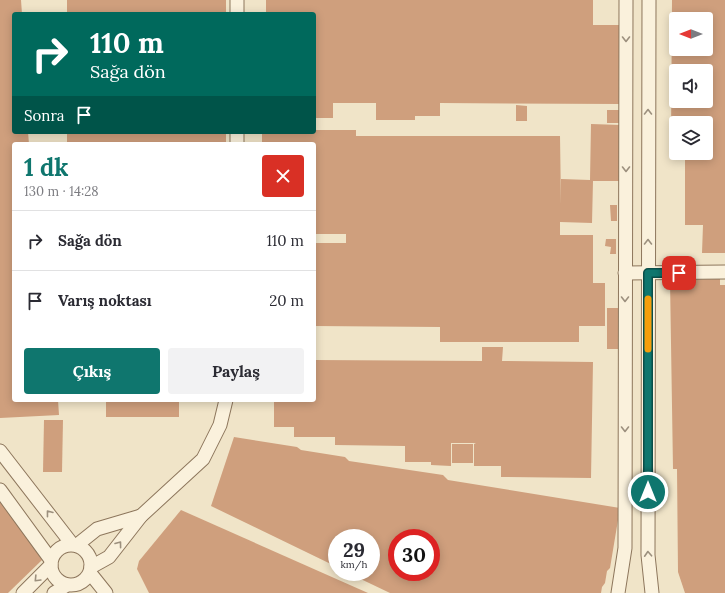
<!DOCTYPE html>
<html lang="tr">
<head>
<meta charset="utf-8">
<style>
	:root { --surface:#fff; --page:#f2f2f3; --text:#2b2b33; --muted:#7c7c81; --line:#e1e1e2; --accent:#0f766e }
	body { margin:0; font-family:Lora,serif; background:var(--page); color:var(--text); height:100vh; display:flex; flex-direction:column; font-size:15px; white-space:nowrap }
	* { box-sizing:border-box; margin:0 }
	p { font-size:13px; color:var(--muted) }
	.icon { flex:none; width:22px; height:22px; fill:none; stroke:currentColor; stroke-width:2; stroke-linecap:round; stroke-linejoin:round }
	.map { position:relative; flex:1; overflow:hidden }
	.details { position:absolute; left:12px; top:142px; width:304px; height:260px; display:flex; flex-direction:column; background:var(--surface); border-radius:4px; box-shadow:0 2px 10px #0003 }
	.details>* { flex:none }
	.top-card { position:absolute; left:12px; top:12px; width:304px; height:122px; border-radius:4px; box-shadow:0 2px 10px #0003; background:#00695c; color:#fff; overflow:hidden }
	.needle { width:26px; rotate:270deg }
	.controls { position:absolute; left:669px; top:12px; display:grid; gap:8px }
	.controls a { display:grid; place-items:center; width:44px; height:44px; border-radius:4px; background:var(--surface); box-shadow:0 2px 10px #0003; font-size:20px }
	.speed { position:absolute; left:328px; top:529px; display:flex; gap:8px; font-size:20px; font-weight:700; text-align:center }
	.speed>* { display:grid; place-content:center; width:52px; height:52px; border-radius:50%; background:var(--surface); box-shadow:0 2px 10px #0003; line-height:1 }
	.speed small { font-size:10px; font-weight:400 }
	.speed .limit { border:6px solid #d22; background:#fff; color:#111 }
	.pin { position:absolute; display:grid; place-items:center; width:34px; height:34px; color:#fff; margin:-17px; border-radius:8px; box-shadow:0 2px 6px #0006 }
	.me { position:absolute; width:44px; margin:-22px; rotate:0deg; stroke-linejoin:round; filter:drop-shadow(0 0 3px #0008) }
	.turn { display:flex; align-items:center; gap:14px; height:84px; padding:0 12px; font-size:18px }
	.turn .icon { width:52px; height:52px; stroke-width:2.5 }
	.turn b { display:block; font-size:28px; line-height:34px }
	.then { display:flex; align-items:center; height:38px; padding:0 12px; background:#0003; gap:8px; font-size:15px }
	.round { display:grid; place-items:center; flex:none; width:42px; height:42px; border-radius:4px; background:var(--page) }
	.summary { display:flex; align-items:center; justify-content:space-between; height:68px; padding:0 12px }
	h1 { font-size:24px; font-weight:800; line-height:30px; color:var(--accent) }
	.cta { display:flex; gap:8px; margin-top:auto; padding:8px 12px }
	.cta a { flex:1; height:46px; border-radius:4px; background:var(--accent); color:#fff; font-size:16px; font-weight:800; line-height:46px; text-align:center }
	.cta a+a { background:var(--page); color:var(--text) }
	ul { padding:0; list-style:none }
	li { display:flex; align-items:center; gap:12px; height:60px; padding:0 12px; border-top:1px solid var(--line) }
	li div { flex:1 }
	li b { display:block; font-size:15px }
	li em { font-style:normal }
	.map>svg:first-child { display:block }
</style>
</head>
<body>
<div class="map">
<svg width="725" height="593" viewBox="0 0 725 593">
	<rect width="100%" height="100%" fill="#f0e4c8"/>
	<g fill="#cf9f7d" fill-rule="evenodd">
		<polygon points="0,0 21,0 22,14 14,14 14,132 28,132 29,144 14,144 14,400 58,400 59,415 0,418"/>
		<rect x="67" y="0" width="159" height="14"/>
		<polygon points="266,0 593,0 593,25 621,25 621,104 440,103 440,116 415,116 415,120 376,120 376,103 333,103 333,118 314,118 314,14 266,14"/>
		<path d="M 672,0 L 725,0 L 725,253 L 702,253 L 703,225 L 685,225 L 685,153 L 706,153 L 706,123 L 676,123 L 676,136 L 671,136 ZM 676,19 L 706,19 L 706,49 L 676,49 ZM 676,71 L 706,71 L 706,101 L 676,101 Z"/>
		<polygon points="516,105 527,106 527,121 516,121"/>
		<rect x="607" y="110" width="12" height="13"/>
		<polygon points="591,124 621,125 620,181 593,181 592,223 560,222 560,235 593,235 593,283 605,283 605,326 579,326 579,342 440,342 440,327 314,326 314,243 346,243 346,234 314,234 314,144 262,144 262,132 314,132 314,130 356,130 356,136 560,136 561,205 561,179 590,180"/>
		<rect x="67" y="132" width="159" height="12"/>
		<polygon points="610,205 617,205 617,221 611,221"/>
		<polygon points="606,239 616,239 616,254 610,254 611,247 605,246"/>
		<polygon points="720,279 720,285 725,285 725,593 685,593 678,572 677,469 673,469 670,280"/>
		<rect x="607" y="308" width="12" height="41"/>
		<polygon points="482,347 503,347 502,361 593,362 591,478 501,477 501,466 474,466 474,444 476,443 451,443 451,466 431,465 431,462 405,462 405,446 335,445 335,437 294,437 294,427 274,427 274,400 314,400 314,360 482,361"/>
		<rect x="106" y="400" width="73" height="17"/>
		<polygon points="44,420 63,420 62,472 43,472"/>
		<path d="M 234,437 L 297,447 L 301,450 L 345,457 L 349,461 L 443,475 L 448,480 L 620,508 L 610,568 L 607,571 L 605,583 L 602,587 L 601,593 L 390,593 L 346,572 L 371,572 L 371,538 L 337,538 L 337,567 L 211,506 ZM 397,538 L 431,538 L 431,572 L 397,572 Z"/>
		<rect x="452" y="444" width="21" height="19"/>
		<polygon points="0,494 42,560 8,593 0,593"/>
		<polygon points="181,510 368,593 149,593 137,569 139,561"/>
	</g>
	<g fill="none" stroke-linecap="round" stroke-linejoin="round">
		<defs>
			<g id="street">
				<polyline points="649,0 648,555 652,593"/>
				<polyline points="237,14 237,0"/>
				<polyline points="237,144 237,132"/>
				<polyline points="625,273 725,272"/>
				<polyline points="0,451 72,544"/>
				<polyline points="0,490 51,560"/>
				<circle cx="71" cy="565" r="20"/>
				<polyline points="77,545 97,529 141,516"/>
				<polyline points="91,567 109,557 141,516 203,459 220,425 226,400"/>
				<polyline points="90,573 106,593"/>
				<polyline points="23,593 51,565"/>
				<polyline points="54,593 67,585"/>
				<polyline points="618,593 625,548 626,0"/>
			</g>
		</defs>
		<use href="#street" stroke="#8d765c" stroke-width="15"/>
		<use href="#street" stroke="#faf1dc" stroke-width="13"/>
	</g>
	<defs><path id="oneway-chevron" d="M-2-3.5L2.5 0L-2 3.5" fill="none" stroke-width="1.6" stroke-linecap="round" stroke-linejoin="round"/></defs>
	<g stroke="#9c907e">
		<use href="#oneway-chevron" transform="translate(626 39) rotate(90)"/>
		<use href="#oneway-chevron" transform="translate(648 112) rotate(-90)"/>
		<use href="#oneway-chevron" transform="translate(626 169) rotate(90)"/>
		<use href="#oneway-chevron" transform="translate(648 242) rotate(-90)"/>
		<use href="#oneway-chevron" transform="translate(625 299) rotate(90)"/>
		<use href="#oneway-chevron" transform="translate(625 429) rotate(90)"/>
		<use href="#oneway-chevron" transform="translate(49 513) rotate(-128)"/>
		<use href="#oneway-chevron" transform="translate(119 544) rotate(-53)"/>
		<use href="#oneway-chevron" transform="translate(648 554) rotate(-93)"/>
		<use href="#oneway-chevron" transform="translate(37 579) rotate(134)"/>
	</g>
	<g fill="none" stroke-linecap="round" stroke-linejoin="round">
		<defs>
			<polyline id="route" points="648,492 648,273 679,273"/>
		</defs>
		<use href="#route" stroke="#0a4d48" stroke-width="10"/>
		<use href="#route" stroke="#0f766e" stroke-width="7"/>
		<polyline stroke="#f59e0b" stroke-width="7" points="648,299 648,349"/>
	</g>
</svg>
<div class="controls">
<a><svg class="needle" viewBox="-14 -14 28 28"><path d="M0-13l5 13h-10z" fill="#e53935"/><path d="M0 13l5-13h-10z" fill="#7c7c81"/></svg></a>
<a><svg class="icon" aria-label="sound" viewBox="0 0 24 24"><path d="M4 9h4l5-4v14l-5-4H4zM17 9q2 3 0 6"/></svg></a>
<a><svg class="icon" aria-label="layers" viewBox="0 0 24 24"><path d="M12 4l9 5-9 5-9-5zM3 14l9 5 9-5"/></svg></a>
</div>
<div class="speed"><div>29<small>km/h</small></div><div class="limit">30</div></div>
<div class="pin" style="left:679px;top:273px;background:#d93025"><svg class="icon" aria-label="arrive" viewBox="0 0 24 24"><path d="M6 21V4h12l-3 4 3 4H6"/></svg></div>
<svg class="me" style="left:648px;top:492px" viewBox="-20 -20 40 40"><circle r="17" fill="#0f766e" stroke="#fff" stroke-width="3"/><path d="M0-11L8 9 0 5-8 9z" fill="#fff"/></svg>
<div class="top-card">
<div class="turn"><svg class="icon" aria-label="right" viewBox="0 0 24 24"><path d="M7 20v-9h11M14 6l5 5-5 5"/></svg><div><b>110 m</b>Sağa dön</div></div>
<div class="then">Sonra<svg class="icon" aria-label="arrive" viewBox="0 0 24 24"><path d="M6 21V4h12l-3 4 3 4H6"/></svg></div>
</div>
<section class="details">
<div class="summary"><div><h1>1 dk</h1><p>130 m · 14:28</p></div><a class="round" style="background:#d93025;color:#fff"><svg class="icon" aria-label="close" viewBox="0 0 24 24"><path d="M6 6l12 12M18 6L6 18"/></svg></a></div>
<ul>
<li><svg class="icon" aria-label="right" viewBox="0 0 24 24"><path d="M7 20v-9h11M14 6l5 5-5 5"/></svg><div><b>Sağa dön</b></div><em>110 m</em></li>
<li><svg class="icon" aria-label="arrive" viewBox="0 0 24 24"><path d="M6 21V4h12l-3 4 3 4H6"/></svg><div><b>Varış noktası</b></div><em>20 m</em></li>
</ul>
<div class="cta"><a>Çıkış</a><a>Paylaş</a></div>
</section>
</div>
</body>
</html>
